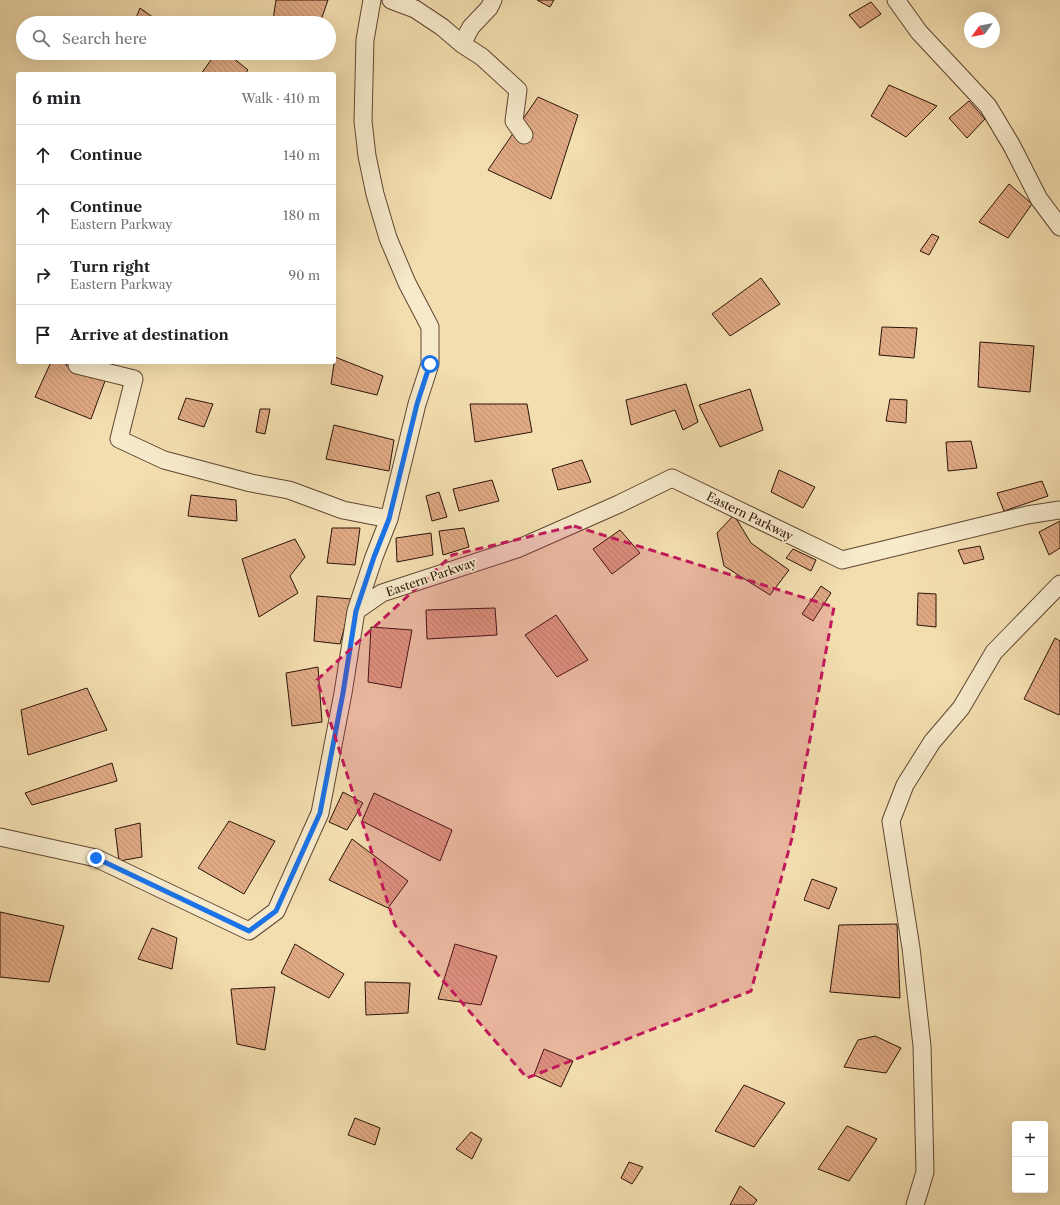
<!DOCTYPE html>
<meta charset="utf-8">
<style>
body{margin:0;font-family:"Libre Caslon Text",serif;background:#f6f6f6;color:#202124}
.controls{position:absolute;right:12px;bottom:12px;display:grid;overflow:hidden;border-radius:4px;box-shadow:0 4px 16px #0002}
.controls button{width:36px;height:36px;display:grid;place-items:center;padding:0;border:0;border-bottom:1px solid #e0e0e0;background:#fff;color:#202124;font:20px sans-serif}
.compass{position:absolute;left:964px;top:12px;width:36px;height:36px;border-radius:50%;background:#fff;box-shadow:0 4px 16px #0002;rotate:237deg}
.stop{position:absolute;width:12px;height:12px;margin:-9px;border:3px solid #1a73e8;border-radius:50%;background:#fff}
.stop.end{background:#1a73e8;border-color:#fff;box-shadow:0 1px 4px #0008}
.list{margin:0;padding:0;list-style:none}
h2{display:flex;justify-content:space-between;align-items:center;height:52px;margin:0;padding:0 16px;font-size:17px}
h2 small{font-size:13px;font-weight:400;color:#757577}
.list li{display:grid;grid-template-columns:26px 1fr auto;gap:12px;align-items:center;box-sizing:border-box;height:60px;padding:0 16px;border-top:1px solid #e0e0e0}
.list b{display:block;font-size:15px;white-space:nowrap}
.list p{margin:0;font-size:13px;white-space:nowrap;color:#757577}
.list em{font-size:13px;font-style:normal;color:#757577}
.icon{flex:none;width:22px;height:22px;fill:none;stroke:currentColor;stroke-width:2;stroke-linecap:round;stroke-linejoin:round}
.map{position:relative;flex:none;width:1060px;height:1205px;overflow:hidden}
.search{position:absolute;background:#fff;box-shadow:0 4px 16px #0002;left:16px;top:16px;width:320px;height:44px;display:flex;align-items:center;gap:10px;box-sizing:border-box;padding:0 14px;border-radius:22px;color:#757577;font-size:15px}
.panel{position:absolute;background:#fff;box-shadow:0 4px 16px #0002;left:16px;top:72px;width:320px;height:292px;border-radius:4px}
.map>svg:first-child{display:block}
.building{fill:url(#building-back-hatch);stroke:#2c1307}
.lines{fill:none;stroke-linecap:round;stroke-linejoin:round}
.minor-casing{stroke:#5e4631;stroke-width:19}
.minor{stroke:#f7eacb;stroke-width:17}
.route{stroke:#1a73e8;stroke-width:5}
.marked{fill:#c2185b;fill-opacity:0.2;stroke:#c2185b;stroke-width:3;stroke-dasharray:8 5;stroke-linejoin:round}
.labels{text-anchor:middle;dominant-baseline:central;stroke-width:3.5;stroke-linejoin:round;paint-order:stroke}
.street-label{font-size:12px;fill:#2c1307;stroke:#f7eacb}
</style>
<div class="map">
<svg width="1060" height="1205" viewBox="0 0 1060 1205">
<defs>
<pattern id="building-back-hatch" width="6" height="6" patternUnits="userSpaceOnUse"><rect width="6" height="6" fill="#e0aa85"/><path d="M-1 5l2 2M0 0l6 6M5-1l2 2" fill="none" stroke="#c09171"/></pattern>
</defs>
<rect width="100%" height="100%" fill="#f3deaf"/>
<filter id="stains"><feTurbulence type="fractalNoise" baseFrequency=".005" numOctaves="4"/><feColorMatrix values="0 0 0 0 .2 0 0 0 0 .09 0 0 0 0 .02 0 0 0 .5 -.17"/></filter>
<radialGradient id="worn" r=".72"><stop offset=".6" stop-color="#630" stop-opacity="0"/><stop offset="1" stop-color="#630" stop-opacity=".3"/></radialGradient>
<!-- building -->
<path class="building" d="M276,0H328L320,23H279L273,20Z
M537,0H554L550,7Z
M871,2L881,14L860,28L849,15Z
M140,8L161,23H144L136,18Z
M216,53H227L248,70L245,74H201Z
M889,85L937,106L906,137L871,116Z
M538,97L578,115L551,199L488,170Z
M969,101L985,119L967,138L949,118Z
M1009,184L1032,204L1008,238L979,222Z
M932,234L939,237L929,255L920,251Z
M761,278L780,304L730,336L712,314Z
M882,327L917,328L914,358L879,355Z
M980,342L1034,346L1030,392L978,387Z
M335,357L383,376L377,395L331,384Z
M51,362H67L66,365L105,381L91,419L35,397Z
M686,384L698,422L683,430L675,410L631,425L626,400Z
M750,389L763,430L720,447L699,405Z
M186,398L213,404L204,427L178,419Z
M890,399L907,400L906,423L886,421Z
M470,404H527L532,432L475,442Z
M260,409H270L265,434L256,432Z
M334,425L394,440L389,471L326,459Z
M971,441L977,468L948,471L946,442Z
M582,460L591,482L558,490L552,469Z
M779,470L815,487L803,508L771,492Z
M492,480L499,501L459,511L453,489Z
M1042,481L1048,496L1004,511L997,493Z
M439,492L447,517L432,521L426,496Z
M191,495L236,500L237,521L188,516Z
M734,515L751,543L789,570L770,595L724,566L717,533Z
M1060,521V548L1049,555L1039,532Z
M332,528H360L355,565L327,563Z
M464,528L469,547L443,555L439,531Z
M620,530L640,553L612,574L593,549Z
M431,533L433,555L397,562L396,538Z
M295,539L305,557L290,576L298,593L259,617L242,559Z
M980,546L984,559L964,564L958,550Z
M793,549L816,560L811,571L786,558Z
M821,586L831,593L813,621L802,614Z
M918,593L936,594V627L917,625Z
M317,596L352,599L340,644L314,641Z
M495,608L497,635L427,639L426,610Z
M556,615L588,660L557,677L525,635Z
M371,627L412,630L401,688L368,682Z
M1055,638L1060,641V713L1059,715L1024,699Z
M318,667L322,722L292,726L286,673Z
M87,688L107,730L28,755L21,710Z
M112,763L117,781L32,805L25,793Z
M343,792L363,803L347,830L329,822Z
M374,793L452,830L440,861L362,821Z
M229,821L275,841L244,894L198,868Z
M140,823L142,857L119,861L115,829Z
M352,839L408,881L388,908L329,880Z
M812,879L837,888L829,909L804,900Z
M0,912L64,926L49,982L0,977Z
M897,924L900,998L830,992L839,925Z
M152,928L177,938L172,969L138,959Z
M295,944L344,974L329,998L281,973Z
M455,944L497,956L481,1005L438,999Z
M365,982L410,983L408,1013L366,1015Z
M275,987L265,1050L237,1044L231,989Z
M875,1036L901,1048L886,1073L844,1067L858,1040Z
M544,1049L573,1061L561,1087L534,1075Z
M744,1085L785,1103L754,1147L715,1131Z
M355,1118L380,1128L375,1145L348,1135Z
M847,1126L877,1139L849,1181L818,1169Z
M471,1132L482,1139L472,1159L456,1149Z
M629,1162L643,1167L632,1184L621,1178Z
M740,1186L757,1200L753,1205H730Z"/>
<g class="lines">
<defs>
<path id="minor" d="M391,0L415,9L442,27L462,44L482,57L518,90L514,121L524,135
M896,0L919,32L988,106L1012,146L1039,199L1060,227
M462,44L471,27L489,8L493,0
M77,365L134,379L119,439L164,460L251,483L289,490L343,510L389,519
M356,611L374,557L389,519L417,404L430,364V327L407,283L388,238L375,194L367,156L363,121L365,40L372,0
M0,837L96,858L249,931L276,911L320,813L343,693L356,611L382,593L517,549L619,504L672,478L842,560L1027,515L1060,510
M915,1205L925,1172L922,1046L911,948L891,821L905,785L932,742L961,708L994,652L1060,584"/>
</defs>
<!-- minor casing -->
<use href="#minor" class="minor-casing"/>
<!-- minor -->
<use href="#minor" class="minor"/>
</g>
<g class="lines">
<!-- route -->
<path class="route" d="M96,858L249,931L276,911L320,813L343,693L356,611L374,557L389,519L417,404L430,364"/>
</g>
<!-- marked area -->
<path class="marked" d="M574,526L834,607L792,838L751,991L527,1078L395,925L317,680L452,555Z"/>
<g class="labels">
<!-- street labels -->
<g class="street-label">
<text transform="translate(750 516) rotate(26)">Eastern Parkway</text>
<text transform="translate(431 577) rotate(-19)">Eastern Parkway</text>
</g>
</g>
<rect width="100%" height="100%" filter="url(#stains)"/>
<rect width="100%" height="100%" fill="url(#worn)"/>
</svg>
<div class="controls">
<button>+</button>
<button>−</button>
</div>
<svg class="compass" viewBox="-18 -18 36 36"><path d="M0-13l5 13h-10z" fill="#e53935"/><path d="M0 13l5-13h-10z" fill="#757577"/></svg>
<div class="stop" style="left:430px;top:364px"></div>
<div class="stop end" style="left:96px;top:858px"></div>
<div class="search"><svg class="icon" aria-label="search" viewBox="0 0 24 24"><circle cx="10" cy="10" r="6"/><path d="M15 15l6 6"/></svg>Search here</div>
<section class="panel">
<h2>6 min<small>Walk · 410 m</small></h2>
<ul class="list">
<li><svg class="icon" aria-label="ahead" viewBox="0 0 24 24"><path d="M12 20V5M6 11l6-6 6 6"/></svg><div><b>Continue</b></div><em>140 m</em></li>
<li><svg class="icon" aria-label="ahead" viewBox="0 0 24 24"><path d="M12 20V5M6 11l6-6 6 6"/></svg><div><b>Continue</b><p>Eastern Parkway</p></div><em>180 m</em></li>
<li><svg class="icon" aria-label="right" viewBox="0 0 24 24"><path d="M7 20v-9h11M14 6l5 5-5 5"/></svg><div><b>Turn right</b><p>Eastern Parkway</p></div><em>90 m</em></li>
<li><svg class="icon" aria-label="arrive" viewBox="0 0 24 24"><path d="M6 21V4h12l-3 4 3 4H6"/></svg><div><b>Arrive at destination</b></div></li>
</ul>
</section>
</div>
